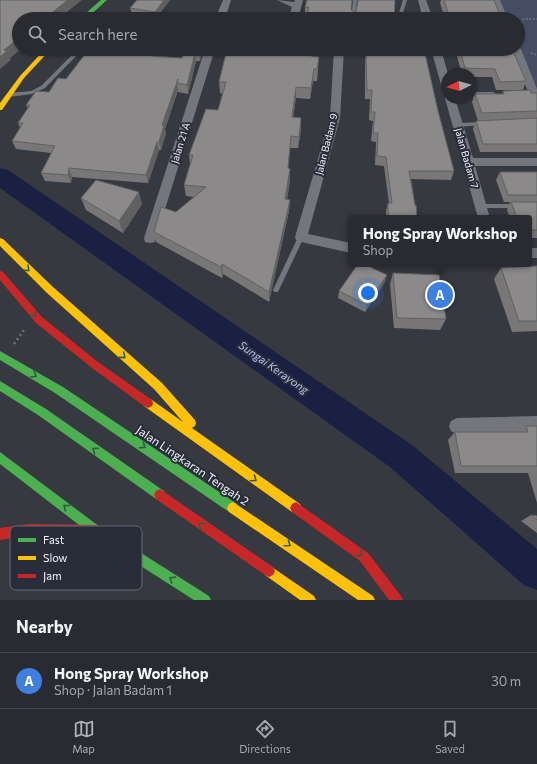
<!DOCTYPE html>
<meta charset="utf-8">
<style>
body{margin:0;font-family:Commissioner,sans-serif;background:#313338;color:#f1f3f6}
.compass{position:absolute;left:441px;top:68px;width:36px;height:36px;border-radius:50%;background:#292b30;box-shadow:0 1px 3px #0004;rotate:264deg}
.you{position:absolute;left:368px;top:293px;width:14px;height:14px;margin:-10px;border:3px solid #fff;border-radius:50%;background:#1a73e8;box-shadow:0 0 0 6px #1a73e833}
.badge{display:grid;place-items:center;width:26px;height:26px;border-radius:50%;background:#b0b2ba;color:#fff;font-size:13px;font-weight:700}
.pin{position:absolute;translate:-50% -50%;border:2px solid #fff;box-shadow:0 1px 4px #0006}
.popup{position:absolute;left:348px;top:215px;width:184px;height:52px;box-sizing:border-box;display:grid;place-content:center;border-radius:4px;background:#292b30;filter:drop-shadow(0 1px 3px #0005);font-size:13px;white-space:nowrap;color:#a5a7ab}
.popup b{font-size:15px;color:#f1f3f6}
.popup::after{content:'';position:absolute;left:50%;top:100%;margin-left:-8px;border:8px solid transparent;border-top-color:#292b30}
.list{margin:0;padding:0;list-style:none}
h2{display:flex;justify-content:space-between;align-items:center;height:52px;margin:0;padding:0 16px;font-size:17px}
h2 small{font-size:13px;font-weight:400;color:#a5a7ab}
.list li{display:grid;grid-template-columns:26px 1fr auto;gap:12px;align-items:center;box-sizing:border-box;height:56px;padding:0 16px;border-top:1px solid #45474c}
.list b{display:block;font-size:15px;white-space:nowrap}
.list p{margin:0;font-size:13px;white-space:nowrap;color:#a5a7ab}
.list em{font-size:13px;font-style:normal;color:#a5a7ab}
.icon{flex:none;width:22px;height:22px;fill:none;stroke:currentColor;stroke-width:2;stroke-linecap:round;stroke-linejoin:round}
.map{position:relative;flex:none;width:537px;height:600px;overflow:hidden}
.search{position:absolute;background:#292b30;box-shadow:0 1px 3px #0004;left:12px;right:12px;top:12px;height:44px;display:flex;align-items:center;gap:10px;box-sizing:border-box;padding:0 14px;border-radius:22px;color:#a5a7ab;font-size:15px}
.sheet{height:108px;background:#292b30}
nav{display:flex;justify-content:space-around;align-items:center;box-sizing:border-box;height:56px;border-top:1px solid #45474c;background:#292b30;font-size:11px;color:#a5a7ab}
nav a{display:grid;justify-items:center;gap:2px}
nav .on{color:#b0b2ba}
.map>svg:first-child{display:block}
.green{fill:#464c64}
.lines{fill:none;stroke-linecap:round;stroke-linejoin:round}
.river{fill:#192041;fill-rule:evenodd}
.path-far1{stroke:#707177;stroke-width:2;stroke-dasharray:1.5 2;stroke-linecap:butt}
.path{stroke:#707177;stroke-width:2.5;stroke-dasharray:2 3;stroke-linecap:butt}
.lane{fill:#74767c;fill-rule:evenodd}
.street{fill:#74767c;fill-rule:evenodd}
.fast{fill:#4caf50;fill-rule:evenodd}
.slow{fill:#ffc107;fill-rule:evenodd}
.jam{fill:#c62828;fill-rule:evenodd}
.wall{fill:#787676}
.shaded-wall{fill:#616060}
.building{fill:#8b8989;stroke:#616060}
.oneway{stroke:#355a42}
.labels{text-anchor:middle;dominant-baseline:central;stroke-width:4;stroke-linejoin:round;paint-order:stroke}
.street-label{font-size:10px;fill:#f1f3fc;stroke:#292d3a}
.water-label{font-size:11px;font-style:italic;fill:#b1c0f7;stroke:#292d3a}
.near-street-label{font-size:12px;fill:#f1f3fc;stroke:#292d3a}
.key{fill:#292d3a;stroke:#656874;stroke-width:1}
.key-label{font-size:11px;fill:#f1f3fc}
</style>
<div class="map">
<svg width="537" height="600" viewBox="0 0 537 600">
<rect width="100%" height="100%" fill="#373940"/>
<!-- green -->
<path class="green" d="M496,0H537V88H535L518,49V19H504Z"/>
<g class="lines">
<!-- river -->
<path class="river" d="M0,168L8,170L412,445L537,549V590L524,585L390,467L0,188Z"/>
<!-- path-far1 -->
<path class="path-far1" d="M518,25L524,19H537
M518,31L521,41
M531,53L537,55"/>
<!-- path -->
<path class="path" d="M14,344L24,330"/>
<!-- lane -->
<path class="lane" d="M353,0H357L355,19H351Z
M403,0H407L401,19H397Z
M78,49H83L45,88L32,94L9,97L6,95L9,93L31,91L41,86Z
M483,122L486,124L485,125L457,127L454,125L457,123Z
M478,204H517L520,206L517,208H480L477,206Z
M299,235H301L304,237L278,292H274L273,290Z"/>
<!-- street -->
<path class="street" d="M223,0H231L225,19H215Z
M277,0L294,2L295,0H303L298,19H288L292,7Z
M418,0H426L433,19H423Z
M492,0H500L508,19H498Z
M518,47L521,49L537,89V96H530L529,94L511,49H518Z
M205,49H215L156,238L155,242L150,243L145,242L144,238Z
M334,49H344L340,118L308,234L351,243V253L301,242L296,240L295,237L330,118Z
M431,49H441L448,74L447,91L442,88Z
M471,92H493L498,95L493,98H471Z
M447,95V98H455L473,158H537V166H475L490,218H478L445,98Z
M529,248H537V258H529Z
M537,416V432L457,434L451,431L449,426L451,421L457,418Z"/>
<!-- fast -->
<path class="fast" d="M101,0H107L86,19H79Z
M0,351L63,387L237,504L239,508L237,512L233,514L229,512L55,393L0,360Z
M0,381L46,409L164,491L166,495L164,499L160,501L156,499L38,415L0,391Z
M0,452L100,527L209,596L211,600H194L92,535L0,464Z"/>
<!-- slow -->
<path class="slow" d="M45,49H51L24,78L2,110H0V103L20,76Z
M0,238L3,239L53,287L162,383L195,420L196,423L195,426L192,428L300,504L302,508L300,512L296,514L292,512L144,406L143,403L144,400L148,398L152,400L183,422L154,389L47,293L0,246Z
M233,502L373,596L375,600H358L229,512L227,508L229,504Z
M269,565L314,596L316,600H300L265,575L263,571L265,567Z"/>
<!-- jam -->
<path class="jam" d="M0,271L3,272L42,317L98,362L152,400L153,403L152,406L148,408L144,406L92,368L36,323L0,280Z
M160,489L273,567L275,571L273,575L269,577L265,575L156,499L154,495L156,491Z
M296,502L368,553L401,596L403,600H389L360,561L292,512L290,508L292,504Z
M30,524L96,525L100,527L102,531L100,535L96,537L30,536L0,540V528Z"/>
</g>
<!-- wall -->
<path class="wall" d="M170,0L156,18L132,14L130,8Z
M358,0H395L394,19L305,16V7L351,10L356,12Z
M441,0H494L499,13L498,15L499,19H445L440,3Z
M157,49L156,56L182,58L203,49L200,61H196L188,94L178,92V90L165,129L166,133L161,150H159L148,183L72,177L71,183L45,181L41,173L51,153L16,149L12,141L20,128L18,123L28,108L26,105L49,92L66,79Z
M366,49H424L438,111L454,171L451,180L411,179L417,218H386V211L388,203H389L384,166L375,165L376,142L371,141L373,121L369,120L370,99H365V67Z
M455,49H512L526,81L523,90H496L492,77H471V74H462Z
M311,56L319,57L317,81H313L310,99L296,98L293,118H301V130L298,148H290L288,168L290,180L287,200H290L289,211L269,302L223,274L222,278L156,242L154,232L176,212L194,197L186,196L184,185L190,164L189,155L218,110L223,94L220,93L219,82Z
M503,91L537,93V152H480L473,129L476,121H478L472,102L475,94H502Z
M500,172H537V238H529V218H510L507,210L510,202H504L496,180Z
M81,198L142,204L123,233L86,210Z
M537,266V331L512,332L494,279L501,268Z
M393,273L446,319L440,330L394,328L390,284Z
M385,282L365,312L338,298L339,291Z
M526,426H537V503L528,473H455L448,440L455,432H520Z
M531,515L537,516V533L521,521Z"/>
<!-- shaded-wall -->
<path class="shaded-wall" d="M68,0H82L58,19H44Z
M164,0H170L156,18L155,12Z
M19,38V49H21L10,58L11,60L0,69V57L4,50Z
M154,49H157L154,64L152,56Z
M200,49H203L200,61L199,53Z
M195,53L196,61L188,94L187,85Z
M314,69L313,81L310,99L311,88Z
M178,79L177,83L178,90L165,129L166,133L161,150L159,142L162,125Z
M296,87V98L291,129L292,117Z
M301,118V130L298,148L299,137Z
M157,142L159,150L148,183L146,175Z
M69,168L72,177L71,183L68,175Z
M290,169V180L285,210V199Z
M139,192L142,204L123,233L119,221Z
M290,200L289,211L269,302V292Z
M222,264L223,274L222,278L221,267Z
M387,275L385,282L365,312L367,305Z"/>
<!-- building -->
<path class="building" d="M0,0H68L44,19H19V38L4,50L7,51L0,57Z
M137,0H164L155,12L130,8Z
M307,0H352L351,10L356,12L358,0H395L394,19H306L309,7H305Z
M444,0H494L499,13H497L499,19H450Z
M89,49H154L152,56L182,58L184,49H200L199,53H195L187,85L177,83L178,79L162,125H164L159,142H157L146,175L69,168L68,175L41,173L55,146L12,141L23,123H18L30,105H26L36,91L49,92L58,78L66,79Z
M227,49H312L311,56L319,57L317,69H314L311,88L296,87L292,117L301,118L299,137L291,136L288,168L290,169L285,199L290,200L269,292L222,264L221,267L154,232L161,207L176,212L206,187L184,185L193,155H189L206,109L218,110L226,82H219Z
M367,49H424L438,111L454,171H409L415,205H416L417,218H388V203H392L386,157L377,156L378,133H373L375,112H371L372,90H367L366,58Z
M460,49H512L526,81L500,82L495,69L465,68Z
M530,90L531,93H537V111L482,113L475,94H504L503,91Z
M537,118V144H483L476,121Z
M500,172H537V195H508Z
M96,180L139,192L119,221L81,198Z
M511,202H537V230H529V218H517Z
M358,264H364L387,275L367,305L339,291Z
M537,266V321H519L501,268Z
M393,273L439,275L446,319L397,318Z
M526,426H537V466H461L455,432H528Z
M531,515L537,516V520Z"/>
<!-- one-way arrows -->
<defs><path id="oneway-chevron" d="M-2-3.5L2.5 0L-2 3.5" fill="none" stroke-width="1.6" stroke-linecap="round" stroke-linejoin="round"/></defs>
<g class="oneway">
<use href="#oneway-chevron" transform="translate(27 269) rotate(44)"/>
<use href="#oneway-chevron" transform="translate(34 314) rotate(50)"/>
<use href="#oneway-chevron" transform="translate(123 356) rotate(41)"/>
<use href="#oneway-chevron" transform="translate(34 375) rotate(31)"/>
<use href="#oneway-chevron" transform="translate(143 446) rotate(34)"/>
<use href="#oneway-chevron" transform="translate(95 450) rotate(-145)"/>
<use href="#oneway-chevron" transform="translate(254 479) rotate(35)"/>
<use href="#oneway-chevron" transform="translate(66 507) rotate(-142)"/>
<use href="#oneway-chevron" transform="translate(201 525) rotate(-145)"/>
<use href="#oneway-chevron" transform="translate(288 544) rotate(35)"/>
<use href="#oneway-chevron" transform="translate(360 554) rotate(37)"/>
<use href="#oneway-chevron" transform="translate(172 579) rotate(-148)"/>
</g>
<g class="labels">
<!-- street labels -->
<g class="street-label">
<text transform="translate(180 143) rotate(-73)">Jalan 21 A</text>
<text transform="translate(326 144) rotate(-76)">Jalan Badam 9</text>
<text transform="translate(467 158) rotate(74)">Jalan Badam 7</text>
</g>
<!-- water labels -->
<g class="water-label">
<text transform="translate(274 367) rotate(35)">Sungai Kerayong</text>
</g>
<!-- near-street labels -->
<g class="near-street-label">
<text transform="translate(193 465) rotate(34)">Jalan Lingkaran Tengah 2</text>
</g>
</g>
<!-- legend -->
<rect x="10" y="526" width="132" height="64" rx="6" class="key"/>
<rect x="18" y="538" width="18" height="4" fill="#4caf50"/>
<rect x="18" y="556" width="18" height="4" fill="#ffc107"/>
<rect x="18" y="574" width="18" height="4" fill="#c62828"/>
<g class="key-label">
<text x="43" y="544">Fast</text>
<text x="43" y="562">Slow</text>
<text x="43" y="580">Jam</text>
</g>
</svg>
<svg class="compass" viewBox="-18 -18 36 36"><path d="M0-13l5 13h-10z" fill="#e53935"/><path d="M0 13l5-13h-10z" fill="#a5a7ab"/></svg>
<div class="you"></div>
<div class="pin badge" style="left:440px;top:295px;background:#3f7fe0">A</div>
<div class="popup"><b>Hong Spray Workshop</b>Shop</div>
<div class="search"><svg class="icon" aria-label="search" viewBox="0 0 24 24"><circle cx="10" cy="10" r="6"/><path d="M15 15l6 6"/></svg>Search here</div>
</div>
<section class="sheet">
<h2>Nearby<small></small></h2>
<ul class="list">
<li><span class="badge" style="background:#3f7fe0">A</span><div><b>Hong Spray Workshop</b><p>Shop · Jalan Badam 1</p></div><em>30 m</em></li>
</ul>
</section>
<nav>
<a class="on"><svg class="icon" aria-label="map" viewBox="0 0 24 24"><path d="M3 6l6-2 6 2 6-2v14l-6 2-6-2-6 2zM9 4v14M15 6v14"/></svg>Map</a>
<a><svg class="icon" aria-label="directions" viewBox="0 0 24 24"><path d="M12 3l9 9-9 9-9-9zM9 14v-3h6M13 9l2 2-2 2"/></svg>Directions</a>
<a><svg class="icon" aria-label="saved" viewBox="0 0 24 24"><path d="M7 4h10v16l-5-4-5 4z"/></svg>Saved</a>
</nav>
